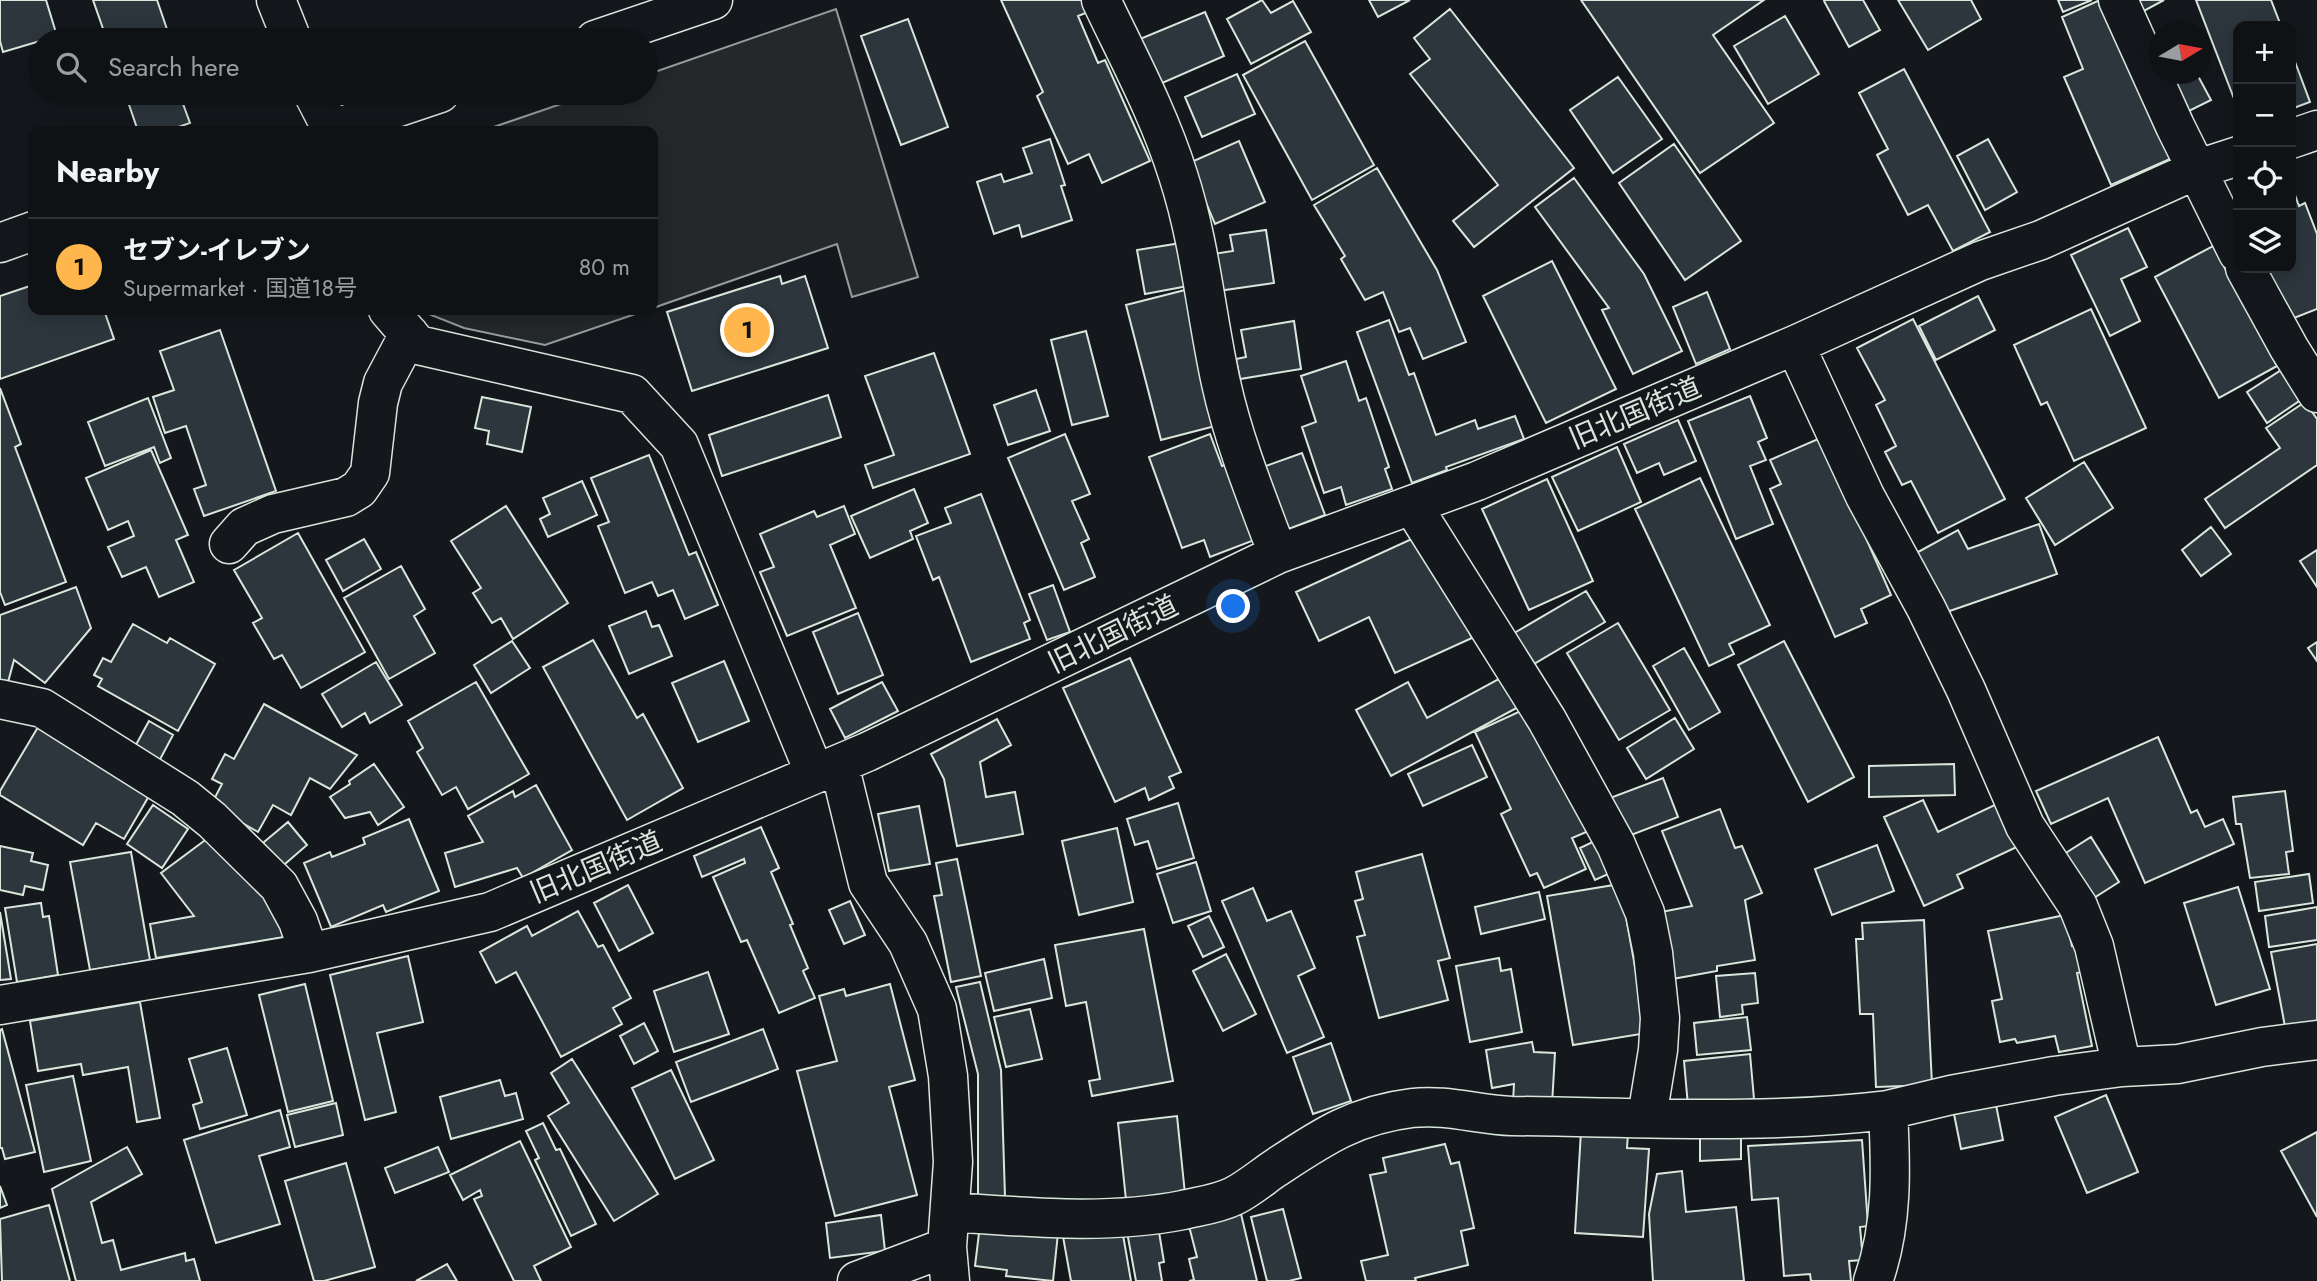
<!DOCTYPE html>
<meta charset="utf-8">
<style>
body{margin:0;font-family:Jost,"Noto Sans JP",sans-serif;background:#181b1e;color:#f1f3f6}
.controls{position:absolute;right:21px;top:21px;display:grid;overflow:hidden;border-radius:14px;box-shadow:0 4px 18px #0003}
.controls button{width:63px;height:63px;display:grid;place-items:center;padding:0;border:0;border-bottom:2px solid #2f3234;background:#0f1215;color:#f1f3f6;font:35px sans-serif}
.compass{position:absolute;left:2149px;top:21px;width:63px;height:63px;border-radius:50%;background:#0f1215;box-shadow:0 4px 18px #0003;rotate:80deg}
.you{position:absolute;left:1234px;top:607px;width:24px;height:24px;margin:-18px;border:5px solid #fff;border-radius:50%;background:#1a73e8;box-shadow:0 0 0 10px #1a73e833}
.badge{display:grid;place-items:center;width:46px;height:46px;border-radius:50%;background:#ffb74d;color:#111;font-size:23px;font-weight:700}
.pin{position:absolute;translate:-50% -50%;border:4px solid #fff;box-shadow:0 2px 7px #0006}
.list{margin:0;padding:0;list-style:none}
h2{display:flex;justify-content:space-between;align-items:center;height:91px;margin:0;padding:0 28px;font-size:30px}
h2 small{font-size:23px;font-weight:400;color:#9b9ea0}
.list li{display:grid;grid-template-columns:46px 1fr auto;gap:21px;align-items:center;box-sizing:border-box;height:98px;padding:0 28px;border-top:2px solid #2f3234}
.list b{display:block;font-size:26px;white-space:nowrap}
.list p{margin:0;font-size:23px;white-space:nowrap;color:#9b9ea0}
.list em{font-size:23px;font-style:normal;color:#9b9ea0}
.icon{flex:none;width:38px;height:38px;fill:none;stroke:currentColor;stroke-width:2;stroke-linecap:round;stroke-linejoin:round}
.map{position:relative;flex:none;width:2317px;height:1281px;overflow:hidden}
.search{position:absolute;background:#0f1215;box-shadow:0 4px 18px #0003;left:28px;top:28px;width:630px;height:77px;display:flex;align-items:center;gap:18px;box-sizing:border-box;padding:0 24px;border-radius:38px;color:#9b9ea0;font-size:26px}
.panel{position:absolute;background:#0f1215;box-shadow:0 4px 18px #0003;left:28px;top:126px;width:630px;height:189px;border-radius:14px}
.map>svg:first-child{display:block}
.parking{fill:#24282b;stroke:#939e99;stroke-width:2}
.building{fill:#2c363c;stroke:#d8e6dc;stroke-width:2}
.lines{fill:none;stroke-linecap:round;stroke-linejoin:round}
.minor-casing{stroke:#d8e6dc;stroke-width:41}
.highway-casing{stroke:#d8e6dc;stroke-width:41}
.minor{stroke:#14181c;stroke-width:38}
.highway{stroke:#14181c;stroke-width:38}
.labels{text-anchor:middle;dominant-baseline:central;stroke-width:5;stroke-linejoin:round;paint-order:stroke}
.street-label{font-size:28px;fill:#d8e6dc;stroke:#14181c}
</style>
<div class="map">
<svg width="2317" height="1281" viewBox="0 0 2317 1281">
<rect width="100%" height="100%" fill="#14181c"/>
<!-- parking -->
<path class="parking" d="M836,9L918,277L852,297L837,244L653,308V131H482L593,93H646V75Z
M423,310H647L545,345L464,328L426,313Z"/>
<!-- building -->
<path class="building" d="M0,0H46L57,36L3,52L0,41Z
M93,0H157L169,35L160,38L161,40H107Z
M1001,0H1089L1093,10L1078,16L1098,63L1105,60L1150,161L1102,183L1089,154L1068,164L1037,96L1043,92Z
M1262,0L1271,13L1293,1L1311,32L1251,64L1227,19Z
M1369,0H1410L1378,17Z
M1581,0H1764L1713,35L1774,123L1700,173Z
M1825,0H1863L1880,30L1849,47L1824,1Z
M1898,0H1971L1981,19L1928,50Z
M2058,0H2092L2063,12Z
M2100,0L2170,159L2111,185L2064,77L2083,69L2062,17Z
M2135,0H2164L2142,12Z
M2196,0H2271L2281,26H2238V109Z
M1450,9L1574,168L1474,247L1453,221L1498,185L1410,74L1430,59L1414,38Z
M1205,12L1224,56L1160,84L1140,39Z
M1785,16L1819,74L1768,104L1734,46Z
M908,19L948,127L901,145L861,36Z
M1305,41L1374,165L1312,200L1243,75Z
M2291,51L2310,102L2291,109Z
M1904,69L1990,232L1953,251L1928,205L1908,215L1877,155L1888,149L1859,93Z
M1237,74L1255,114L1202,137L1185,97Z
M2164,74H2197L2211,100L2185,113Z
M1618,77L1662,139L1613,173L1570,110Z
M125,93H179L190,123L167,131H138Z
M1050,139L1065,185L1061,186L1072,220L1022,237L1019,225L994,234L977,182L1001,174L1004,182L1032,173L1023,148Z
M1988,139L2017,192L1985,210L1957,156Z
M1239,141L1265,202L1215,224L1189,163Z
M1674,144L1741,241L1685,280L1619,183Z
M1377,168L1437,270L1466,342L1423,359L1410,328L1399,332L1383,292L1365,300L1341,259L1345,256L1314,205Z
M1574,178L1644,274L1682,351L1633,374L1602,310L1609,308L1535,207Z
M2291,184L2299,206L2305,203L2317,234V309L2289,320L2268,268H2291Z
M2128,228L2147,267L2121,279L2140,321L2110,336L2071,255Z
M1266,230L1274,283L1218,291L1213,254L1233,251L1230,235Z
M1181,243L1188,286L1145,294L1137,250Z
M2213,246L2277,366L2219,398L2155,277Z
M1552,261L1616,389L1546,423L1483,296Z
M780,276L782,284L805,276L828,348L692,391L667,312Z
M33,285V310H104L114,339L0,379V296Z
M1185,290L1219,425L1161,440L1126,305Z
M1707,292L1730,349L1696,364L1673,307Z
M1978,296L1995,330L1936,360L1919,326Z
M2091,309L2146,428L2074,461L2047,402L2041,405L2014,345Z
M1913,319L2005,499L1938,533L1911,481L1902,485L1885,452L1896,446L1876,405L1885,400L1857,348Z
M1389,320L1409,375L1414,373L1436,435L1475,420L1478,429L1515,416L1524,439L1446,467L1447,470L1412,483L1357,332Z
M1294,321L1301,369L1240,379L1236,359L1246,357L1241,330Z
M220,330L276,491L204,516L194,489L206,485L186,426L165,433L153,397L174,390L160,351Z
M1086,331L1108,416L1072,425L1051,340Z
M934,353L970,454L873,488L865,465L894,455L865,376Z
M1346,361L1359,401L1366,398L1389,467L1385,469L1392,489L1346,505L1341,487L1324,493L1302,427L1316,422L1301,376Z
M2286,367L2305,397L2267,423L2247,392Z
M0,388L21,444L15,447L66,582L5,605L0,592Z
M1036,390L1050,431L1008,445L994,405Z
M828,395L841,437L722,476L709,435Z
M1750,396L1767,438L1758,442L1766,460L1750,466L1773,524L1736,539L1688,421Z
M482,397L531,407L522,452L487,444L489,431L475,428Z
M148,398L171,458L160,463L154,447L105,466L88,422Z
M2305,402L2317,419V465L2225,528L2205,499L2280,448L2266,428Z
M1678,420L1696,461L1664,475L1659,463L1637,473L1624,444Z
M1065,434L1090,494L1072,501L1089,539L1081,543L1095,577L1064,590L1008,458Z
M1210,434L1222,466L1229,464L1257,539L1210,557L1204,540L1182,548L1149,457Z
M1818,439L1855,513L1891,595L1861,609L1867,623L1835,637L1770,489L1781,484L1770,460Z
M1617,447L1641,502L1578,531L1552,477Z
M151,450L188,535L176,540L194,582L159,597L146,567L122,577L108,547L134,536L128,521L108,530L86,478Z
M1302,453L1325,515L1286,530L1263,467Z
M649,455L689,555L696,552L718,605L685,619L673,590L658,596L652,582L625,593L598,526L609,522L591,478Z
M2084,462L2113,508L2055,545L2026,498Z
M1700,478L1770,625L1729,644L1734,654L1709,666L1635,509Z
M1547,479L1593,581L1529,610L1482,509Z
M582,481L597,515L548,537L540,519L550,514L543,498Z
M914,489L928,523L910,531L913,539L870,558L851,516Z
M981,494L1030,620L1024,623L1030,639L971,662L939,577L933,580L916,536L951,523L945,508Z
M506,506L568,603L513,639L501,618L492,623L473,593L481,588L451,541Z
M844,506L855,534L830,545L856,608L787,636L760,572L774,567L760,534L814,511L817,517Z
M2039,524L2057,574L1941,614L1909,557L1958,530L1968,549Z
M2211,527L2231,554L2201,576L2182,550Z
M298,533L365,652L301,688L282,655L274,659L253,623L262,618L234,570Z
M1416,537L1440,569L1472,638L1395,673L1369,617L1319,641L1296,592Z
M364,539L381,569L343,591L326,560Z
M2317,550V587L2300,561Z
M401,566L425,609L414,616L435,653L389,679L344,598Z
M1053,585L1070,632L1047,640L1029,594Z
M76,587L91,628L45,683L14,660L7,686L0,684V615Z
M1586,591L1605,622L1527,668L1509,636Z
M646,611L652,627L659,625L672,656L629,674L609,626Z
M858,613L883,675L838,694L813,632Z
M1618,623L1670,710L1619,740L1567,653Z
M133,624L167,643L170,638L215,664L178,731L98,686L102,679L94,675L103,658L111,662Z
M593,640L637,718L643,714L683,788L627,820L543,667Z
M512,641L530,668L491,693L474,665Z
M1784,641L1854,777L1808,802L1738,665Z
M2317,642V661L2308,648Z
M1684,648L1720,712L1689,730L1653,666Z
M1130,658L1181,772L1169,777L1174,788L1149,800L1145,788L1115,802L1063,688Z
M724,661L749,721L698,742L672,683Z
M376,662L402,705L370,723L365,713L342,727L322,694Z
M1506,675L1522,705L1391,776L1356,710L1408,682L1427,718Z
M476,682L529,774L468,809L456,787L442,795L417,752L423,748L408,721Z
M882,682L898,711L845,738L830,709Z
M264,704L357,755L330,789L310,778L291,815L273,805L258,832L211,805L222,784L212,779L225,754L234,759Z
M1525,709L1591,830L1572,838L1586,869L1544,888L1537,873L1530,876L1501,814L1511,809L1475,732Z
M1675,718L1694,749L1646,779L1627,748Z
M997,719L1011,745L980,762L986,797L1015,792L1023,834L957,846L944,779L931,754Z
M149,721L173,735L157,765L132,752Z
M41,722L153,789L124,839L96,823L83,845L0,795V791Z
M2158,737L2191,813L2197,810L2205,827L2223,819L2234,844L2145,883L2108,798L2051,824L2036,791Z
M1472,745L1487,777L1423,806L1408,774Z
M374,764L404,807L378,825L370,812L345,818L330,797L350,784L349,781Z
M1954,764L1955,795L1869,797V766Z
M1663,778L1678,817L1626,837L1610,798Z
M536,785L572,850L523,878L517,868L455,887L445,853L483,842L468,816L513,791L515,797Z
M2285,791L2293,851L2286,852L2289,874L2250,878L2241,824H2236L2233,797Z
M1923,800L1938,832L2001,802L2021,845L1957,875L1963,888L1924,906L1884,817Z
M1178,803L1194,858L1157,869L1148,841L1135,845L1127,819Z
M153,805L188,829L162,868L127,844Z
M919,806L930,864L889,871L878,814Z
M1720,809L1735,848L1742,846L1762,893L1745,900L1755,960L1717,966V971L1667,980L1656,913L1692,906L1662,831Z
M409,819L439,891L386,912L383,905L331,927L304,863L330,852L332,857L365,844L363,838Z
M288,822L307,845L278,870L258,847Z
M761,827L779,868L771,872L793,924L790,925L808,968L803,971L815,998L779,1013L747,940L741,942L713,877L745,863L744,859L702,877L694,856Z
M1117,828L1133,902L1079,915L1062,841Z
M212,835L280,913L284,937L156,958L150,924L194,916L161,873Z
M2091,837L2119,882L2089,901L2061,856Z
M1601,838L1615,871L1595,880L1580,848Z
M1877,845L1894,891L1832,915L1815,869Z
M0,846L33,853L31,861L48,865L43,890L25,886L23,895L0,890Z
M131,852L150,960L90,970L70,862Z
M1422,854L1450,958L1438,961L1448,1000L1379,1018L1357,937L1365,935L1355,901L1363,899L1356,872Z
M957,859L981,976L951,982L934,896L942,895L936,863Z
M1196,862L1211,911L1173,923L1157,874Z
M2309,874L2313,903L2259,911L2255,882Z
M1620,884L1647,1033L1573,1045L1547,896Z
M628,885L653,933L619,951L594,903Z
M2238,887L2270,989L2216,1005L2184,903Z
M1253,888L1267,921L1291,911L1315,968L1298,976L1324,1037L1287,1053L1222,901Z
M1539,892L1545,919L1481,934L1475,907Z
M850,901L865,935L844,944L829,910Z
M41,903L43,917L49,916L58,975L17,982L5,908Z
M2317,907V940L2269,947L2265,916Z
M578,911L598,947L603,945L631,998L613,1008L622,1024L561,1057L516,972L496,983L480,952L527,926L532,936Z
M0,912L11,979L0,980Z
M2065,915L2072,946L2077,945L2082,972L2077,973L2092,1046L2059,1052L2055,1036L2017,1043L2015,1039L2000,1042L1992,1001L2002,999L1988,931Z
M1209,916L1224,947L1203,957L1188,926Z
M1924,920L1932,1085L1876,1087L1873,1014H1860L1856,939H1863L1862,923Z
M1144,929L1173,1081L1092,1096L1089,1081L1100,1079L1086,1002L1066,1006L1055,945Z
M2317,944V1027L2286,1032L2271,952Z
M1226,954L1256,1014L1223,1031L1193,971Z
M408,956L423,1022L377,1033L396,1112L365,1120L330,975Z
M1499,958L1501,971L1511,969L1522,1032L1470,1042L1456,966Z
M1044,959L1052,998L994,1011L985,973Z
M708,972L729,1034L674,1052L654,991Z
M1755,973L1758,1003L1742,1005L1743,1014L1720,1017L1716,976Z
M980,982L1001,1070L1005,1197H978V1074L956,987Z
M305,984L333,1101L288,1112L259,995Z
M890,984L915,1080L889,1087L917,1195L835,1216L797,1071L837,1061L819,996L844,989L846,996Z
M140,1002L160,1118L137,1122L128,1067L83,1075L81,1064L38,1071L30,1021Z
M1030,1009L1042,1059L1006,1067L994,1017Z
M1747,1017L1751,1050L1697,1055L1694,1023Z
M644,1023L658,1051L634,1064L620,1036Z
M2,1029L35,1152L5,1159L2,1148H0V1030Z
M763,1029L778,1069L691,1102L676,1062Z
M1532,1042L1534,1052L1555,1053L1552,1105L1513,1102L1514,1084L1492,1088L1486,1050Z
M1331,1043L1351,1101L1313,1114L1293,1057Z
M227,1048L247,1115L200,1129L193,1105L202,1102L189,1059Z
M1750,1054L1754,1099L1688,1106L1684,1061Z
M572,1059L658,1194L614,1221L548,1116L569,1103L551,1073Z
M671,1070L714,1160L675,1179L632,1088Z
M73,1076L91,1161L44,1172L26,1085Z
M500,1080L505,1096L516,1093L523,1119L451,1139L440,1097Z
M2106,1095L2138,1172L2087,1193L2055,1117Z
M336,1103L343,1135L295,1147L287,1115Z
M1996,1105L2003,1140L1961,1149L1954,1114Z
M280,1110L290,1147L259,1156L280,1224L216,1243L184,1140Z
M1177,1116L1185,1194L1126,1200L1118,1123Z
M543,1123L556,1150L560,1149L596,1224L571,1236L535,1160L539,1158L526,1131Z
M1581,1131L1628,1133L1627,1148L1649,1149L1643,1237L1575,1233Z
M1741,1131V1159L1700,1161V1133Z
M2317,1132V1217L2281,1151Z
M1862,1140L1868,1226L1860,1227L1863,1260L1849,1261L1851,1281H1811L1810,1274L1784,1276L1778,1198L1752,1200L1748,1146Z
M520,1141L571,1247L534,1266L541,1281H514L474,1199L482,1196L480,1190L463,1200L450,1175Z
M1445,1144L1451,1164L1459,1162L1474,1228L1461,1231L1468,1265L1415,1278L1416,1281H1366L1361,1261L1388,1255L1370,1175L1386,1172L1383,1158Z
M127,1147L142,1174L91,1202L102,1243L113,1240L121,1270L185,1253L186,1261L194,1259L200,1281H76L52,1189Z
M438,1147L449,1172L395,1193L385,1168Z
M346,1163L375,1267L324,1281H314L285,1181Z
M1682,1171L1686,1212L1736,1207L1744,1281H1653L1649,1214L1657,1174Z
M0,1186L7,1205L0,1208Z
M49,1205L70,1281H2L0,1219Z
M1283,1209L1301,1278L1289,1281H1267L1251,1217Z
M1241,1214L1257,1281H1189L1194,1280L1189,1259L1197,1257L1189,1226Z
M881,1215L885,1251L830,1258L826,1223Z
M980,1225L1058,1233L1053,1281L1006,1276L1007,1270L975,1266Z
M1158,1226L1164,1262L1159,1263L1162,1281H1136L1127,1232Z
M1122,1229L1131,1281H1071L1062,1231Z
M447,1264L457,1281H416Z"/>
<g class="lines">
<defs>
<path id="minor" d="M276,0L292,40
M1101,0C1128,57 1159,114 1178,175C1200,242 1206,314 1221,383C1234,442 1257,498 1278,554
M2118,0L2175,126L2238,253
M313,93L332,130
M2291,139L2317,130
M2245,268L2289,348L2317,393
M388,310L418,345L632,394L679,445L815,774
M1795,345L1865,496L1926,608L1966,690L2025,826L2078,906L2094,946L2122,1067
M1412,505L1547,720L1616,845L1645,913L1653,953L1660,1018L1658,1050L1647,1117
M229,544L244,527L273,514L346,497L359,489L370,473L378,403L383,383L409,334
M0,699L42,708L185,798L212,820L279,886L298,921L309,953
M839,764L868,883L908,943L937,1009L948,1076L953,1162L947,1247L950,1281
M0,1005L309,953L490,912L867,752L1278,554L1477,481L1795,345L1980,261L2041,240L2198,169L2238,156
M951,1212C1027,1217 1107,1225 1183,1210C1200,1206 1218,1204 1234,1196C1248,1189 1261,1178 1274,1169C1321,1138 1354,1115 1412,1108C1446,1104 1479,1115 1512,1116C1637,1117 1764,1125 1888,1110
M857,1281L947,1247
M1873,1281C1893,1226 1891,1168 1888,1110L1951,1095L2054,1076L2122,1067L2178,1064L2262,1047L2317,1040"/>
<path id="highway" d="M595,40L713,0
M327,131L440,93
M0,243L33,231"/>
</defs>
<!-- minor casing -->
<use href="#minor" class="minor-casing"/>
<!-- highway casing -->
<use href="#highway" class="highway-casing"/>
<!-- minor -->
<use href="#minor" class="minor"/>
<!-- highway -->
<use href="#highway" class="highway"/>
</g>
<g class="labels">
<!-- street labels -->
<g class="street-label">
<text transform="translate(1635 413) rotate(-23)">旧北国街道</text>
<text transform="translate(1113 634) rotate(-26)">旧北国街道</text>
<text transform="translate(596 867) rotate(-23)">旧北国街道</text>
</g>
</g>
</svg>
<div class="controls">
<button>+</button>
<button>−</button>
<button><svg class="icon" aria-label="locate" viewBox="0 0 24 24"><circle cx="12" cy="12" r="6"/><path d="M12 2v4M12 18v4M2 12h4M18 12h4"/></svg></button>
<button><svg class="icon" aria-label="layers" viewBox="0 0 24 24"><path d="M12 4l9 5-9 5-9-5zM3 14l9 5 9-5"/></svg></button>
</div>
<svg class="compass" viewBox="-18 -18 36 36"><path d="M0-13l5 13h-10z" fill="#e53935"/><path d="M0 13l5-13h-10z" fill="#9b9ea0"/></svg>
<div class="you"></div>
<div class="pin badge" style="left:747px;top:330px">1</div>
<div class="search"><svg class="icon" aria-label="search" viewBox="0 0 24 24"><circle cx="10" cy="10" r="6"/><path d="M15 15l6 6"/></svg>Search here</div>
<section class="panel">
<h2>Nearby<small></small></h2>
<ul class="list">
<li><span class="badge">1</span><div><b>セブン-イレブン</b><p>Supermarket · 国道18号</p></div><em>80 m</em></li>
</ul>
</section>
</div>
